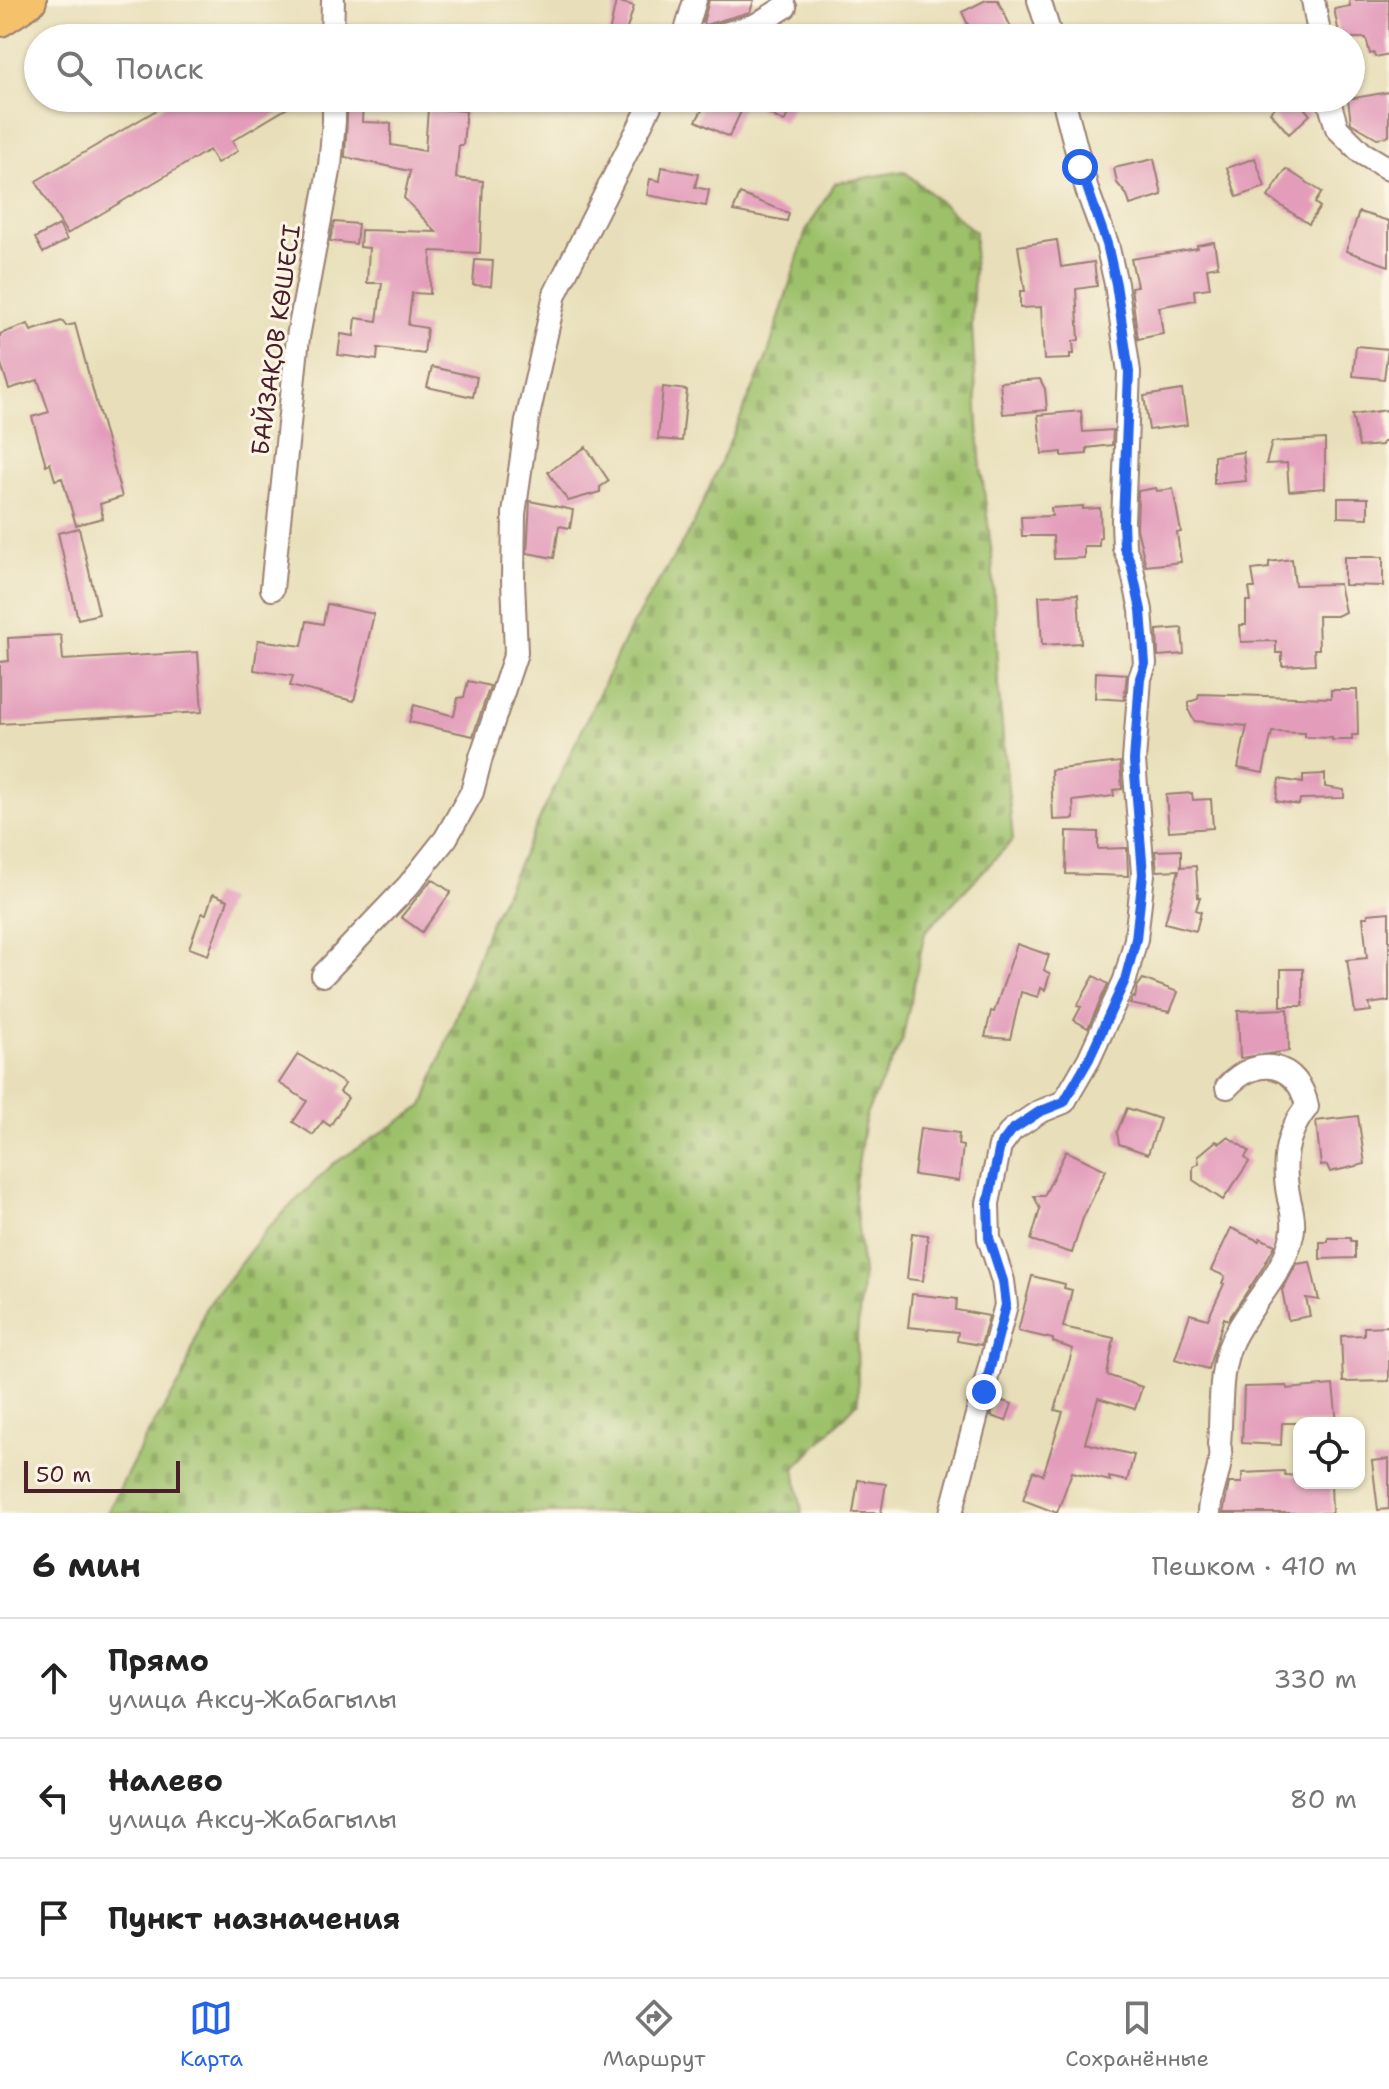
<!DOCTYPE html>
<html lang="ru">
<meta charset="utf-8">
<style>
body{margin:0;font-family:"Shantell Sans",sans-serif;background:#f6f6f6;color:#222}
.controls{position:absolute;right:24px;bottom:24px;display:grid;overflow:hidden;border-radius:16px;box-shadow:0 2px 6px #0004}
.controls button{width:72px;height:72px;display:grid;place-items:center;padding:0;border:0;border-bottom:2px solid #e0e0e0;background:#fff;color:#222;font:40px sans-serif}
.scale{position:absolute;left:24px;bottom:20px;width:156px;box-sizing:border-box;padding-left:8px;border:4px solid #4a1f2b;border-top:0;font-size:22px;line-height:28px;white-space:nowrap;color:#4a1f2b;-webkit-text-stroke:6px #fcf5e5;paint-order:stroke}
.stop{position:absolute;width:24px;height:24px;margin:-18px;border:6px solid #2563eb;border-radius:50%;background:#fff}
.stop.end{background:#2563eb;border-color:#fff;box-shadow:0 2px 8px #0008}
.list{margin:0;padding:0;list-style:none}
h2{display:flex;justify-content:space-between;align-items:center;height:104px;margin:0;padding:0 32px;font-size:34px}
h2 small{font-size:26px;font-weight:400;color:#767676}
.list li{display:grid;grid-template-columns:52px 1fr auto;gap:24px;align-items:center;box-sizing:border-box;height:120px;padding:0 32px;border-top:2px solid #e0e0e0}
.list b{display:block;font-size:30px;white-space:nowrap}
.list p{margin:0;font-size:26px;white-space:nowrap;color:#767676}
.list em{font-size:26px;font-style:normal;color:#767676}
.icon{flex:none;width:44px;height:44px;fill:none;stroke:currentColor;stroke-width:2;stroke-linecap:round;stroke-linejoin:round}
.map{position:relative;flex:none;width:1389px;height:1513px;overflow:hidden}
.search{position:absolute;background:#fff;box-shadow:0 2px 6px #0004;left:24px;right:24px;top:24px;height:88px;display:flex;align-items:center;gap:20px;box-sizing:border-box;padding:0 28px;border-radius:44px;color:#767676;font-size:30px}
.sheet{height:464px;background:#fff}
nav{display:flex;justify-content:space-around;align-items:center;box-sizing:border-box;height:112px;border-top:2px solid #e0e0e0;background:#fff;font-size:22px;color:#767676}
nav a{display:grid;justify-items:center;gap:4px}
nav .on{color:#2563eb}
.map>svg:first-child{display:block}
.cemetery{fill:url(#cemetery-stones);stroke:#74704a;stroke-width:2}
.building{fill:#e39dbb}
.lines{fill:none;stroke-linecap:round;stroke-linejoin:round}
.minor-casing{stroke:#997f72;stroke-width:26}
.primary-casing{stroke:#997f72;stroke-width:38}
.minor{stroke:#fff;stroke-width:22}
.primary{stroke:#f5c16b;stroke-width:34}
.route{stroke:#2563eb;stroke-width:10}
.labels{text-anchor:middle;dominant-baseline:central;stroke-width:6;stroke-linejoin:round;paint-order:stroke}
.street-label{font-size:24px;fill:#4a1f2b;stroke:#fcf5e5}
</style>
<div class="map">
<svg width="1389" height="1513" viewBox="0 0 1389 1513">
<defs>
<pattern id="cemetery-stones" width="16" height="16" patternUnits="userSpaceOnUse" patternTransform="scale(2)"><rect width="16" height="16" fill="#9dc16a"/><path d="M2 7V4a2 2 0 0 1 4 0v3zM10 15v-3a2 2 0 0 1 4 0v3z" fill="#89a55c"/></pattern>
</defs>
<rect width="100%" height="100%" fill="#fcf5e5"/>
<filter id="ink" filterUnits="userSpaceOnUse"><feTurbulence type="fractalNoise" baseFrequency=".0125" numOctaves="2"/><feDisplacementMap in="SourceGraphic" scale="16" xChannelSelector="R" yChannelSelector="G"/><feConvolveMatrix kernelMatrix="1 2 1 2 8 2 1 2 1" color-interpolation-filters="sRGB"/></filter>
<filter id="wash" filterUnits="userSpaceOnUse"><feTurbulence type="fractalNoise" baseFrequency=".006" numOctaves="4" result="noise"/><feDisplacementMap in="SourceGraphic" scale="32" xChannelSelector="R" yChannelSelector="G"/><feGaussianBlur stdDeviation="1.8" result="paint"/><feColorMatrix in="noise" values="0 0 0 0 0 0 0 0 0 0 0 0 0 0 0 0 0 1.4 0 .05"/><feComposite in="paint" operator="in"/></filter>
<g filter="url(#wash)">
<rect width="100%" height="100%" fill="#e8dfba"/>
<!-- cemetery -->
<path class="cemetery" d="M904,171L975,232L972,326L980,458L992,556L998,685L1013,840L925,932L902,1041L866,1114L854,1190L863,1274L857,1336L858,1402L795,1468L802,1513H107L147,1435L183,1378L205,1309L268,1228L333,1164L423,1106L489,926L629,630L692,527L767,357L806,231L835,183Z"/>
<g id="blocks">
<!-- building -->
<path class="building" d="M709,0H754L750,12L705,25L703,23Z
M986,0H998L1016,38H974L962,12Z
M1349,0H1389V54L1375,57L1374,53L1370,54L1366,38H1340L1334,9L1350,6Z
M616,1L634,6L624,38H608Z
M1389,92V136L1377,138L1351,123L1348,99Z
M177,98H304L232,141L238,151L217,163L209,150L67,234L36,181Z
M348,98L363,99L362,122L391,123V145L425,151L428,108L466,111L463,145H459L456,178L483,181L480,253L431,251L430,294L412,293L408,325L427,328L424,354L378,348L377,360L338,355L341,334L354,336L356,318L377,321L382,283H367L369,248L360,247L361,230L436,232L404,198L410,171L345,157Z
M675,98H797L784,122L746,101L729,137L696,121L702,110Z
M1285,98H1296L1310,115L1289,134L1270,112Z
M1255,158L1265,187L1237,197L1227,168Z
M1154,159L1162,195L1130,205L1127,195L1117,183L1114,168Z
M662,167L698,174L695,187L709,190L706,206L647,195L650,179L660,181Z
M1286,169L1322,192L1315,203L1320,207L1309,224L1268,197Z
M740,194L789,213L787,221L733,211Z
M1359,212L1389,221V266L1346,251Z
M334,222L358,224L356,244L330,241Z
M59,225L67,240L43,253L35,238Z
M1057,240L1061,267L1094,262L1097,286L1076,289L1079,340L1073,341L1074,354H1070V359L1044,360L1041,307L1020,308V291H1025L1018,246Z
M1214,242L1218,266L1207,268L1210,288L1194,290L1195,300L1159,307L1163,334L1138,339L1131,287L1137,286L1131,259L1198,248L1197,245Z
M475,260L493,261L491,286L473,285Z
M62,321L66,326L75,324L122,497L100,504L103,518L76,525L62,478L55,480L50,463L46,465L32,417L49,412L38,380L9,389L0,361V334L28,324L31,331Z
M1356,346L1388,349L1384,379L1353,376Z
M432,367L477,377L473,397L427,387Z
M1040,379L1045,389L1047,410L1003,414L1000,382Z
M663,387L687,390L682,441L658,439Z
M1182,390L1187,425L1149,430L1144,396Z
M1387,410L1389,442H1383L1382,445L1359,447L1352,415Z
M1081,411L1083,432L1113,430L1112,445L1087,448V454L1062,456V452L1042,454L1038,415Z
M1325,439V488L1289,491L1287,463L1266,464L1272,442Z
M586,447L609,481L600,487V492L568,501L548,472Z
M1243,452L1246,481L1214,484V456Z
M1156,488L1157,491L1173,489L1181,532L1177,533L1181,562L1146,566L1137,529L1138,491Z
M1338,498H1368V518L1338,517Z
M530,501L573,510L570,528L559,526L554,558L527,553Z
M1083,506V509L1100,508L1101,537L1099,538V546H1084V558L1054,559L1053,536H1022L1021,517L1052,516L1051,508Z
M79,528L99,614L78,619L58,533Z
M1344,557H1383V586L1344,585Z
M1292,559L1295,585L1339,584L1345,612L1337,616H1318L1319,649H1314L1315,664L1282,666V653H1276V641L1241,642L1240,625H1246V601H1251L1249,588H1255L1252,570L1269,568V562Z
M1078,594L1081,643L1042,645L1039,596Z
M327,604L374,614L354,701L290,686L293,676L254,670L258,640L302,646L307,621L323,624Z
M1182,628L1184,654L1158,656L1157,630Z
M61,635L63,660L198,652L202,712L0,724V662L9,661L8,638Z
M1096,672L1127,674L1124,700L1095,698Z
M468,681L490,686L473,736L409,722L414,705L454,716L458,698L464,697Z
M1331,690H1357L1358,735H1352V740H1332V738L1305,737V733L1272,732L1263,773L1238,768L1247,726L1194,721L1189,711V702L1198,699L1199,694L1331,698Z
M1120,762L1122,789L1113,790L1114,796L1073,801L1074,819L1053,820L1051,770Z
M1325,774V787L1344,790V798L1300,799L1299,805L1276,801L1279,779L1303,783V775Z
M1192,793L1193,800L1211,799L1213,828L1169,831L1166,795Z
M1067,831L1098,832V849L1127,848L1128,876L1066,874Z
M1181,850V867L1196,866L1198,897H1200L1196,910L1201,912L1196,931L1165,923L1179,870L1157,871L1155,851Z
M432,879L451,892L422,932L401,917Z
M213,894L228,900L208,955L189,948L202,913L206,914Z
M1389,912V1001L1369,1004L1371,1011L1355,1013L1347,960L1367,958L1363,917H1368V914Z
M1017,944L1049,955L1044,970L1050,974L1045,990L1041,988L1038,997L1021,992L1010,1039L985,1037L991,1011L994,1012Z
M1281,969H1303V1006H1281Z
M1094,976L1108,984L1088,1028L1074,1020L1081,1007L1077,1006Z
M1143,979L1178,992L1170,1012L1130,1004L1133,997L1135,998L1137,987Z
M1288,1009L1289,1051L1240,1058L1238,1011Z
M298,1054L345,1084L340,1092L348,1098L330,1126L323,1121L313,1135L293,1122L307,1101L279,1083Z
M1127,1108L1160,1119L1148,1154L1119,1144L1117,1132Z
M1358,1116L1365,1164L1330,1172L1327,1165L1321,1166L1316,1121Z
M920,1128L959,1133L958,1145L963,1146L959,1181L914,1175Z
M1228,1137L1249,1151L1245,1157L1249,1162L1223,1200L1193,1180V1167L1199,1163L1198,1156L1216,1141L1220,1143Z
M1066,1151L1106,1170L1083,1218L1072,1253L1031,1240L1040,1209L1034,1196H1044Z
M1231,1228L1259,1241L1260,1238L1275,1245L1262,1269L1228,1320L1224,1318L1208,1369L1175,1359L1190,1314L1208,1319L1224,1284L1222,1283L1225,1276L1211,1270Z
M912,1233L928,1235L923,1281L907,1279Z
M1328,1238H1350L1351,1241H1355V1258L1320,1259V1242H1328Z
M1310,1262L1319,1300L1306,1298L1310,1316L1288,1320L1282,1290L1297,1264Z
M1032,1276L1065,1284L1064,1288L1072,1290L1063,1327L1114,1338L1107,1375L1142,1387L1135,1409L1098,1398L1085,1443L1134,1455L1127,1481L1109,1477L1110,1481L1072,1472L1057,1513L1023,1500L1033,1471L1043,1475L1063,1412L1055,1410L1073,1349L1053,1342V1339L1018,1331Z
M912,1294L957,1299L956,1310L989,1316L981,1345L957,1341L958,1332L908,1327Z
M1389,1326V1381L1343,1382L1341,1336L1364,1335V1327Z
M1333,1385L1337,1423H1282L1281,1445L1242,1443L1244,1387L1287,1386V1389Z
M996,1399L1012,1404L1006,1421L991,1416Z
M1389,1459V1509L1378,1510L1372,1461Z
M1284,1471L1285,1475L1299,1476V1483H1331L1332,1513H1223L1229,1483H1242V1473Z
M858,1480L886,1484L881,1513H853Z"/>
</g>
</g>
<g filter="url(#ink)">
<use href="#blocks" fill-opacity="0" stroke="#997f72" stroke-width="2"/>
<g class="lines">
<defs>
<path id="minor" d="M1039,0L1051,38
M1313,0L1320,38
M332,38L333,0
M684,38L695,0
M710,38L756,25L785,7
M1328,98L1337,128L1362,153L1389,169
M272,589L298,337L330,166L334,121V98
M323,975L408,886L446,838L472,792L481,757L516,653L513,580L514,514L527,421L555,294L654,98
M951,1513L1006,1305L1003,1281L989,1238L988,1203L1000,1146L1012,1130L1039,1112L1064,1102L1089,1059L1125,980L1136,939L1143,874L1134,761L1140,678L1145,664L1141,610L1131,564L1124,547L1123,521L1129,372L1116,284L1107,244L1087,190L1063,98
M1209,1513C1209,1491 1225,1465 1219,1444C1222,1411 1218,1371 1232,1341C1249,1305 1284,1275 1292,1235C1295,1224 1292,1210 1289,1199C1282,1165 1284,1135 1307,1107C1299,1062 1257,1054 1227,1087"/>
<path id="primary" d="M0,19L29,0"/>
</defs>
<!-- minor casing -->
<use href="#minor" class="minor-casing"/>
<!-- primary casing -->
<use href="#primary" class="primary-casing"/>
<!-- minor -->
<use href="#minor" class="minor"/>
<!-- primary -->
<use href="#primary" class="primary"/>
</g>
</g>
<g class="lines" filter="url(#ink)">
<!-- route -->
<path class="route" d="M984,1392L1006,1305L1003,1281L989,1238L988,1203L1000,1146L1012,1130L1039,1112L1064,1102L1089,1059L1125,980L1136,939L1143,874L1134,761L1140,678L1145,664L1141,610L1131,564L1124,547L1123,521L1129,372L1116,284L1107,244L1080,167"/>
</g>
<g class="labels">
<!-- street labels -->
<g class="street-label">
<text transform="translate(276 340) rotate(-82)">БАЙЗАҚОВ КӨШЕСІ</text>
</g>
</g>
</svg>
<div class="controls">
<button><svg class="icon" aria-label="locate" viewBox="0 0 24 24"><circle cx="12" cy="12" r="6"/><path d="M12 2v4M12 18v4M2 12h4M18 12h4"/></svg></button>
</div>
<div class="scale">50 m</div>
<div class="stop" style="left:1080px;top:167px"></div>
<div class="stop end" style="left:984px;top:1392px"></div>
<div class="search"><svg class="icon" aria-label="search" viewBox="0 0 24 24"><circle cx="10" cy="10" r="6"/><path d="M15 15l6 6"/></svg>Поиск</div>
</div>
<section class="sheet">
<h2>6 мин<small>Пешком · 410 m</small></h2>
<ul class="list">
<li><svg class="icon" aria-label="ahead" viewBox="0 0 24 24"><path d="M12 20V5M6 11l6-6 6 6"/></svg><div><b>Прямо</b><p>улица Аксу-Жабагылы</p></div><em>330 m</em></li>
<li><svg class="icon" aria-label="left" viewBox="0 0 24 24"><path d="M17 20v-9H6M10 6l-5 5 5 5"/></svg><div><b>Налево</b><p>улица Аксу-Жабагылы</p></div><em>80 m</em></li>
<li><svg class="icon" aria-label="arrive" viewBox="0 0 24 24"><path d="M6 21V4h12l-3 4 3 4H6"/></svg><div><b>Пункт назначения</b></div></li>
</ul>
</section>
<nav>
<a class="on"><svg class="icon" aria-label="map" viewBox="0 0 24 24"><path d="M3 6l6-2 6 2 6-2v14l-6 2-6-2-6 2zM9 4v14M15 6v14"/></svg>Карта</a>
<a><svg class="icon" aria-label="directions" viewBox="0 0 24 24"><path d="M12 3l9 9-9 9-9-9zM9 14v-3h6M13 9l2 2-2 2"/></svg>Маршрут</a>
<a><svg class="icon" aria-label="saved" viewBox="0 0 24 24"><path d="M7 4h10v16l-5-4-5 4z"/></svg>Сохранённые</a>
</nav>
